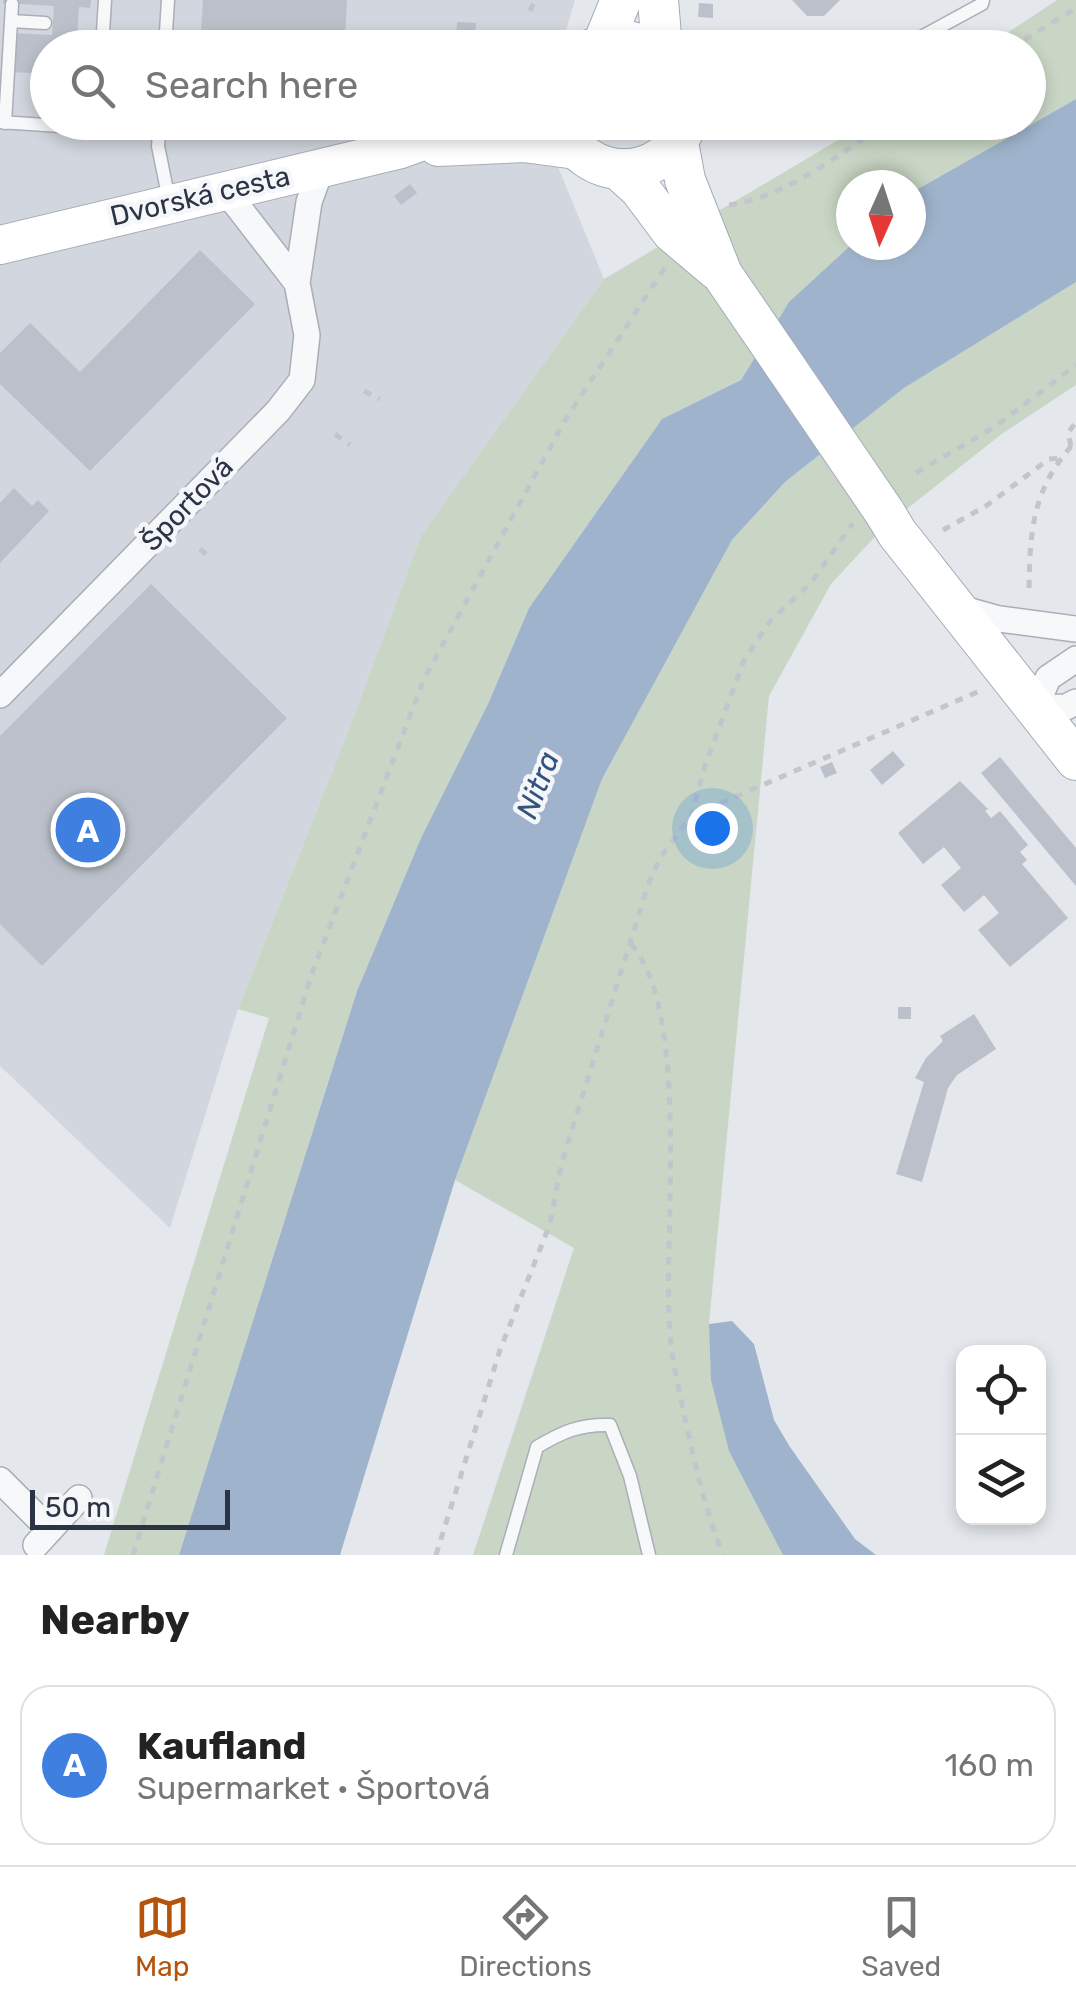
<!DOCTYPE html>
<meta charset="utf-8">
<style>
body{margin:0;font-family:Rubik,sans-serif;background:#f2f2f2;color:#222}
.controls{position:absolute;right:30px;bottom:30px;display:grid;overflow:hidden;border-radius:20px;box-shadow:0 5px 15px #0003}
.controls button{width:90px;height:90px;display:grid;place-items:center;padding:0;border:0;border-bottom:2px solid #e0e0e0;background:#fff;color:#222;font:50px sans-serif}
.compass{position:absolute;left:836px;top:170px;width:90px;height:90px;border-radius:50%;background:#fff;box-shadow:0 5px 15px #0003;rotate:183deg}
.scale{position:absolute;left:30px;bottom:25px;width:200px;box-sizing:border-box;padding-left:10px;border:5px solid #2b3445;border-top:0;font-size:28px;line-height:35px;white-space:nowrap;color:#2b3445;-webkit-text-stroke:8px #f4f6f9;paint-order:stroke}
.you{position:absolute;left:712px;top:828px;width:35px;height:35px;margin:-25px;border:8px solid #fff;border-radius:50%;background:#1a73e8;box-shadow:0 0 0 15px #1a73e833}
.badge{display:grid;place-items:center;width:65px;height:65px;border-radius:50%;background:#b45309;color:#fff;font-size:32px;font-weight:700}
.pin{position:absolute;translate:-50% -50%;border:5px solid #fff;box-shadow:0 2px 10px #0006}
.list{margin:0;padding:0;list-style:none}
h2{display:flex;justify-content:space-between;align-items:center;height:130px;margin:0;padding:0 40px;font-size:42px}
h2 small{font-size:32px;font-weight:400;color:#767676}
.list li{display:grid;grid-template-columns:65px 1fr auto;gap:30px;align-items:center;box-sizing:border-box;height:160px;margin:0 20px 20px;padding:0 20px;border:2px solid #e0e0e0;border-radius:30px}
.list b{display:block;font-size:38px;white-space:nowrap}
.list p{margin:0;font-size:32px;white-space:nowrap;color:#767676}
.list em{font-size:32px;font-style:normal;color:#767676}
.icon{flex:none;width:55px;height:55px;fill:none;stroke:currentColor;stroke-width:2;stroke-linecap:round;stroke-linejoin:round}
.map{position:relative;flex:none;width:1076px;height:1555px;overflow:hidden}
.search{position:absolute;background:#fff;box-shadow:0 5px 15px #0003;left:30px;right:30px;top:30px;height:110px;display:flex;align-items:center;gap:25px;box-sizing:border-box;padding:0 35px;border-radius:55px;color:#767676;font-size:38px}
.sheet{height:310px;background:#fff}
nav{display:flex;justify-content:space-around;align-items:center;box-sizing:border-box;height:140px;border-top:2px solid #e0e0e0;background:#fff;font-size:28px;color:#767676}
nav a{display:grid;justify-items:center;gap:5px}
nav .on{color:#b45309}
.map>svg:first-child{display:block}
.built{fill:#d2d6de}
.green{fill:#c9d6c5}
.water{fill:#9fb4cc}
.building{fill:#bbc0ca}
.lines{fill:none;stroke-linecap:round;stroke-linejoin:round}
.lane-casing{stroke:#a9aeb7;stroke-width:15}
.street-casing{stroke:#a9aeb7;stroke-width:28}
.secondary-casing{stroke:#a9aeb7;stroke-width:40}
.primary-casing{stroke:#a3abb8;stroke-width:42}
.path{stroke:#c2c5cb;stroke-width:5;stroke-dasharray:8 8;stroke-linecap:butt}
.lane{stroke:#f7f8fa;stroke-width:12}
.street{stroke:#f7f8fa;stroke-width:25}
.secondary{stroke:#fff;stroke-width:38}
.primary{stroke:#fff;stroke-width:40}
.primary-bridge-casing{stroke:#a3abb8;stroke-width:42;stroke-linecap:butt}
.primary-bridge{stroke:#fff;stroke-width:40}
.labels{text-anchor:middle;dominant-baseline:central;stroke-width:9;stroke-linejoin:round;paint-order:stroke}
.street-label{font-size:28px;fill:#2b3445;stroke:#f4f6f9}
.water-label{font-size:30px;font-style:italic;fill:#34527a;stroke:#f4f6f9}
</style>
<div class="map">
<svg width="1076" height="1555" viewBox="0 0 1076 1555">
<rect width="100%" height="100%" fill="#e4e7ec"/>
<!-- built -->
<path class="built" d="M0,0H575L561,47L48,48V122L540,123L604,279L421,536L350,727L238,1009L170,1228L0,1066Z"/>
<!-- green -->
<path class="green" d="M1057,0H1076V99L911,193V185H851V245L789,302L741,380L662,419L529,608L488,704L421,838L357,991L179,1555H104L269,1018L238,1009L350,727L421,536L604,279L867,123L1028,122V48L986,47Z
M1076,282V385L1003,433L884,527L831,584L769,696L709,1324L821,1555H473L574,1248L455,1180L602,779L732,540L785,482L904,388Z"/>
<!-- water -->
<path class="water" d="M1076,99V282L904,388L785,482L732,540L602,779L455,1180L340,1555H179L357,991L421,838L488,704L529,608L662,419L741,380L789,302L851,245H911V193Z
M732,1321L754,1344L774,1420L790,1447L855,1539L876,1555H783L729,1451L711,1380L709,1324Z"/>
<!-- building -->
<path class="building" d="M3,0H91L90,8L79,7L77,37L132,39V48H48V74L10,72L12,33L52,35L54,6L3,3Z
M203,0H347L345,40L201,31Z
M792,0H840L824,16H807Z
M699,3L713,4V18L698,17Z
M457,22L476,23L474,48H455Z
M232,122H238L240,132L228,134L226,124Z
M410,184L417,193L401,205L394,196Z
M200,250L255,304L90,471L0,384V353L30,323L80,372Z
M14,488L32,506L38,500L49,511L0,563V503Z
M151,584L287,718L42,966L0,924V736Z
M893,751L905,765L882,785L870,770Z
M1000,757L1076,848V886L981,773Z
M832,762L837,773L825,778L820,767Z
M960,781L988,809L985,811L991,818L1000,811L1028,845L1020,852L1027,860L1022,864L1068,918L1010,967L978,930L999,913L984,895L964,912L941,885L961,868L944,847L923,864L898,833Z
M898,1007H911V1019H898Z
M974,1014L996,1049L957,1075L948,1088L922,1182L896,1174L924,1082L915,1078L926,1058L943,1041L940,1036Z"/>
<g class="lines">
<defs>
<path id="lane" d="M11,21L45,23
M102,48L105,0
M165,48L168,0
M901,48L982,4L983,0
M0,122L60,126L82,122
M160,122L158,146L169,200
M5,123L12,4
M506,1555L537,1447C562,1432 580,1424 610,1425L630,1476L649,1555"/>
<path id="street" d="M225,190L297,283
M956,607L999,619L1076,629
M1076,659L1048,678L1035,708L1066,707L1076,702
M0,695L278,411L302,380L307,335L297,283L309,202L321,169
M0,1480L50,1530
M36,1545L79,1498"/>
<path id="secondary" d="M438,147L524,143L576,150
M0,245L401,149L474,122"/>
<path id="primary" d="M658,0L662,48
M603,44L621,0
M594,48L628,41L654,48
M561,122C582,185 666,185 687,122
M678,142L685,180L722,274L787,369
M619,170L640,189L672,232L717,270
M885,513L897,533L1076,760"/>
</defs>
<!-- lane casing -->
<use href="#lane" class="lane-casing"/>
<!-- street casing -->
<use href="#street" class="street-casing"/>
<!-- secondary casing -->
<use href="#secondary" class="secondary-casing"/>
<!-- primary casing -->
<use href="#primary" class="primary-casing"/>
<!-- path -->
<path class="path" d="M530,11L535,0
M1011,48L1076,8
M729,205C787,197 840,153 889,122
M364,391L380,399
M335,434L350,445
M1071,446L1068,433L1076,422
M916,473L996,426L1076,365
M943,530L986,506L1049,459L1062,458
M200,549L211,558
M1029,588C1030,528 1033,487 1076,441
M691,816L982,690
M631,944C692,1013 662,1241 670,1333C672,1364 680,1393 686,1423C696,1469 706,1512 723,1555
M133,1555L311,976L424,679L564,422L666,266
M436,1555L500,1350L550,1224L561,1165L648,885L660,858L691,816L705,766L744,660L771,620L811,583L853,523"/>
<!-- lane -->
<use href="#lane" class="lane"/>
<!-- street -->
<use href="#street" class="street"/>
<!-- secondary -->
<use href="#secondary" class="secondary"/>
<!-- primary -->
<use href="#primary" class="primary"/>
<defs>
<path id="primary-bridge" d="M787,369L885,513"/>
</defs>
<!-- primary-bridge casing -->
<use href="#primary-bridge" class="primary-bridge-casing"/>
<!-- primary-bridge -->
<use href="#primary-bridge" class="primary-bridge"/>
</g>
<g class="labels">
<!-- street labels -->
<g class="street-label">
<text transform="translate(200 196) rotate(-13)">Dvorská cesta</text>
<text transform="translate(187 504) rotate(-46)">Športová</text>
</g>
<!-- water labels -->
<g class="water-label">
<text transform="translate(538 785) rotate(-69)">Nitra</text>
</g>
</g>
</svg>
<div class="controls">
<button><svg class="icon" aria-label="locate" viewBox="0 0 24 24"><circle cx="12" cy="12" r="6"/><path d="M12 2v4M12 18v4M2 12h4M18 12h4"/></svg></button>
<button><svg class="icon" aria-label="layers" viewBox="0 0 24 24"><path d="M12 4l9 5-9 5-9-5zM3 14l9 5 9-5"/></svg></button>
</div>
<svg class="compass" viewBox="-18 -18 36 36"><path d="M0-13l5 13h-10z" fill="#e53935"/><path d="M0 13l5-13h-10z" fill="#767676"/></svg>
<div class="scale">50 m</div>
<div class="you"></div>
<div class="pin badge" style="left:88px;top:830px;background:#3f7fe0">A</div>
<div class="search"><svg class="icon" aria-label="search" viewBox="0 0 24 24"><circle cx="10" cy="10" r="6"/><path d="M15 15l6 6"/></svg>Search here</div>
</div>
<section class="sheet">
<h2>Nearby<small></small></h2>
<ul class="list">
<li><span class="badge" style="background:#3f7fe0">A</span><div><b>Kaufland</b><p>Supermarket · Športová</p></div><em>160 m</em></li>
</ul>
</section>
<nav>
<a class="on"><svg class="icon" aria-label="map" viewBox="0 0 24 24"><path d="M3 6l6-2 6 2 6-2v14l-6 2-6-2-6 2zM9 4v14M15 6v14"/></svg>Map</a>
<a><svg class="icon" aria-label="directions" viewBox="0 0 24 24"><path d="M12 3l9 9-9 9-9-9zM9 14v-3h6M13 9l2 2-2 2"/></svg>Directions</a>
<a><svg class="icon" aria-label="saved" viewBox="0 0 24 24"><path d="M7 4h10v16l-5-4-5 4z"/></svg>Saved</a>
</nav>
